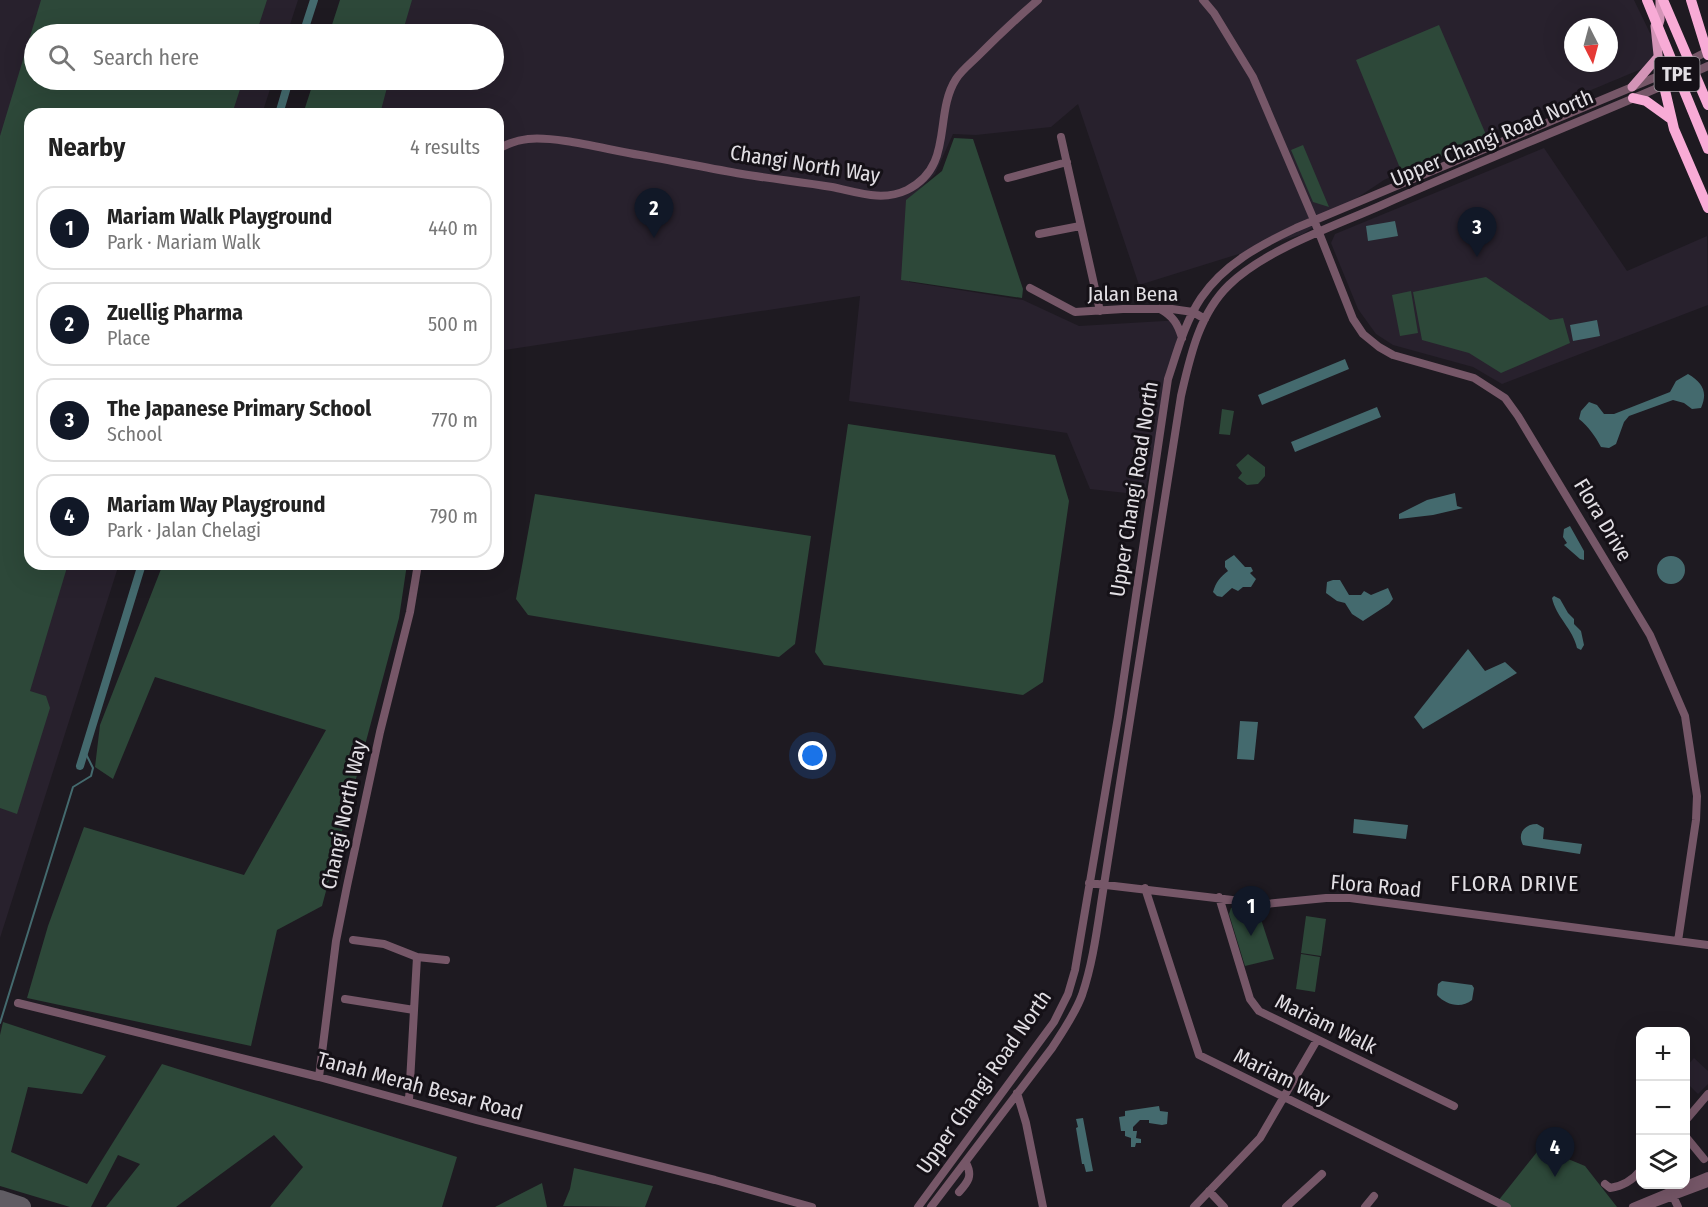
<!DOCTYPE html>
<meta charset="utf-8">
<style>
body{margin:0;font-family:"Fira Sans Condensed",sans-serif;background:#f2f2f2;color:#222}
.controls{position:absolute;right:18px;bottom:18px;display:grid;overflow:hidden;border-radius:12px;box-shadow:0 6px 24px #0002}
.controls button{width:54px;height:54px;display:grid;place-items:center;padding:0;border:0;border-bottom:2px solid #e0e0e0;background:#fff;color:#222;font:30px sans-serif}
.compass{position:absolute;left:1564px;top:18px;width:54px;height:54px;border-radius:50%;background:#fff;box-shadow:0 6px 24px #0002;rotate:174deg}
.you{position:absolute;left:813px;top:756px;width:21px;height:21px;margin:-15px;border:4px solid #fff;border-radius:50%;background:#1a73e8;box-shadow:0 0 0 9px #1a73e833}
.badge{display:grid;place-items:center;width:39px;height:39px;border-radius:50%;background:#111827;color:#fff;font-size:20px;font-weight:700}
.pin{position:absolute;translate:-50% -50px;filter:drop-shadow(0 2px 3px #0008)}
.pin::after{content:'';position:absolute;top:32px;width:21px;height:18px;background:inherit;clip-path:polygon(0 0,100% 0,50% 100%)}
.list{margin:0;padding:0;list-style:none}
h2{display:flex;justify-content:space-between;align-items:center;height:78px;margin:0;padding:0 24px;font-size:26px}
h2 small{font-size:20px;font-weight:400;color:#767676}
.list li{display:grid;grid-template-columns:39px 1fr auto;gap:18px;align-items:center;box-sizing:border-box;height:84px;margin:0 12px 12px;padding:0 12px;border:2px solid #e0e0e0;border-radius:18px}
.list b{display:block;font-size:22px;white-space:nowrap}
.list p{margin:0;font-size:20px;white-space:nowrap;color:#767676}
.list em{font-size:20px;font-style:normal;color:#767676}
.icon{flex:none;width:33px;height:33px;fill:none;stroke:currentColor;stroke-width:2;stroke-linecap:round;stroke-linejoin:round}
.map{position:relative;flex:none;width:1708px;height:1207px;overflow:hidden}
.search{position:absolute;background:#fff;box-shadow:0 6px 24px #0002;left:24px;top:24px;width:480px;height:66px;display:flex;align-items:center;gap:15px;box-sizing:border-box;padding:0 21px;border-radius:33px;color:#767676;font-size:22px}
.panel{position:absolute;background:#fff;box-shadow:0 6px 24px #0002;left:24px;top:108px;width:480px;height:462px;border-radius:18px}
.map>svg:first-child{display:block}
.built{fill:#28212d;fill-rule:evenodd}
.green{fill:#2d4839}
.water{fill:#446a6e}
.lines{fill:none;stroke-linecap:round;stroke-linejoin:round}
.stream{stroke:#446a6e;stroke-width:2}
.canal{stroke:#446a6e;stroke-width:8}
.taxiway{stroke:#605c63;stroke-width:20}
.minor{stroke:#765768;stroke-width:8}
.major{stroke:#d394b7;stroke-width:9}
.highway{stroke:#f8abd6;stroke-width:10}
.labels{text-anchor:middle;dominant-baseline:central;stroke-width:6;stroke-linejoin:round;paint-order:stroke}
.shield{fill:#151117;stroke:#a4a1a6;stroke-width:1.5}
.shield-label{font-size:20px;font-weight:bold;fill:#e2dfe4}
.street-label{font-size:21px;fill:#e2dfe4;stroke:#151117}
.neighbourhood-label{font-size:22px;letter-spacing:1.5px;fill:#e2dfe4;stroke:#151117}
</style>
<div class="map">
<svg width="1708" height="1207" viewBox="0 0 1708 1207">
<rect width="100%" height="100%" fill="#1e1a21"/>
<!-- built -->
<path class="built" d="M0,0H298L287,34H34V80H273L262,114H30V564H119L0,938Z
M410,0H1634L1663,60L1483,135L1384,180L1303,234L1139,285L1078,104L1051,127L976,135L953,134L935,174L913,196L909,282L1023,300L1079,326L1181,320L1144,495L1090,489L1067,433L849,401L860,296L498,351V114H376L387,80H494V34H400ZM1573,27H1609V63H1573Z
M1544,148L1627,271L1707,236L1708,305L1502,384L1473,367L1393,345L1376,334L1358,309L1331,243L1335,234Z
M1694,1058L1708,1071V1084L1698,1094L1686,1082V1067Z"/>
<!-- green -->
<path class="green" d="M41,0H267L256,34H34V80H243L232,114H30V564H68L30,691L46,696L50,708L17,814L0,808V136Z
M340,0H412L402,34H329Z
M1439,25L1487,137L1402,173L1356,60Z
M314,80H389L380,114H303Z
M954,138L973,139L1023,289L1022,298L901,280L906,200L942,171Z
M1303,145L1329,207L1313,202L1291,150Z
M1486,277L1550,320L1563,318L1570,343L1501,373L1469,353L1422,340L1413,292Z
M1411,291L1418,333L1400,336L1392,295Z
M1222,409L1234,411L1230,435L1219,434Z
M848,424L1055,455L1069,501L1043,682L1023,695L824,665L815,652Z
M1248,454L1265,467V476L1258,484L1247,485L1238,478L1242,473L1236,465Z
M535,494L811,536L795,644L779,657L528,615L516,599Z
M163,564H407L399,618L322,906L277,930L251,1046L27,998L48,926L84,827L244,875L326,730L155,677L113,779L95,767L100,725Z
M1237,906L1258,910L1274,959L1245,966L1229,914L1231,908Z
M1306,916L1326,919L1321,956L1301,953Z
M1301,954L1320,957L1315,992L1296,989Z
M3,1022L106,1056L82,1094L28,1087L11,1152L87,1184L162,1064L457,1157L442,1207H270L303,1167L274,1135L176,1207H106L140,1164L118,1155L91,1207H70L0,1186V1035Z
M1544,1149L1585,1166L1617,1207H1510L1498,1201L1537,1152Z
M574,1168L653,1186L645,1207L563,1206L570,1189Z
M542,1183L547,1207H495Z"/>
<!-- water -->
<path class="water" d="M1395,221L1398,236L1368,241L1366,226Z
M1597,320L1600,336L1573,341L1570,325Z
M1345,359L1349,369L1262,405L1258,395Z
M1688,374C1703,383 1708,392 1701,408L1692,409L1684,403L1673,400L1629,416L1624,422L1616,444L1609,448L1601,447C1595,436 1589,427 1579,419L1581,411L1589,402L1597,405L1604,414H1614L1670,392L1676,381Z
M1377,407L1381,417L1295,452L1291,442Z
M1455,493L1457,506L1463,508L1433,515L1399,519V514L1427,500Z
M1570,526L1584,551V560L1580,559L1564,545L1567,543L1563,537L1564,529Z
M1234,555L1245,567H1251L1253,571L1250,573L1256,579L1251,587H1243L1238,591L1232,588L1222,597L1217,596L1213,592C1216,582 1220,577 1228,571L1225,567V561Z
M1657 570a14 14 0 1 1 28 0a14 14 0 1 1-28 0Z
M1333,580H1340L1349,595H1361L1364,591L1371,595L1388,588L1393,599L1389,604L1363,621L1352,614L1345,603L1337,601L1326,593L1327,582Z
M1554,596L1560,599L1568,613L1574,619V624L1581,631L1584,645L1581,650L1577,648C1573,629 1556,617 1552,598Z
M1468,649L1485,671L1505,662L1517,673L1423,729L1414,717Z
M1240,721L1258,722L1254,760L1237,759Z
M1354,819L1408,825L1406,839L1353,833Z
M1537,824L1544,828L1543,839L1582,844L1580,854L1523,845C1517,834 1524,824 1537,824Z
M1442,981L1472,985L1474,988L1472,1000C1461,1009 1446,1005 1437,995L1438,984Z
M1159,1106L1160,1111L1168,1112L1167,1124L1162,1125L1149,1123V1120H1140L1133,1127V1131H1137L1136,1138L1141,1139V1143H1136L1135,1147H1131V1138L1125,1136V1131H1121L1119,1117L1125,1116V1111Z
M1083,1118L1093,1171L1086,1172L1084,1164H1082L1076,1128L1078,1127L1076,1119Z"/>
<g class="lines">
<!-- stream -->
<path class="stream" d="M0,1023L73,787L91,776L93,768L85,752"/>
<!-- canal -->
<path class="canal" d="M303,34L314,0
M279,114L289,80
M80,766L142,564"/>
<!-- taxiway -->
<path class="taxiway" d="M0,1200L21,1207"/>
<!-- minor -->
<path class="minor" d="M1203,0L1214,13L1253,77L1314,220L1353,319L1363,334L1379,347L1393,355L1474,378L1505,398L1518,416L1650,635L1685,716L1697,796L1696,820L1678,941
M1061,137L1100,311
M498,149C507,144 517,140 528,139C558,136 608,150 640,155C674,161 708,168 742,174C772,179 802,182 832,187C857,192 882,202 907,190C955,166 933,115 956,79C962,70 971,63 978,56C998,36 1017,18 1038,0
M1008,178L1067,162
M1039,234L1080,226
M1030,288L1075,312L1123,309H1172L1193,312L1205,319
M1160,309C1173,316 1178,324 1182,338
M1089,883L1266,904L1326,898H1350L1708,945
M1145,888L1199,1055L1507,1207
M1219,897L1250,999L1259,1011L1454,1106
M353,940L384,944L417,957L446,960
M345,999L414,1010
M18,1003L319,1077L476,1120L715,1180L812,1207
M319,1077L336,941L347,886L380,732L410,612L418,564
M1017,1093L1026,1123L1043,1207
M409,1100L417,957
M1686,1120L1708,1094
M1686,1137L1704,1159
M1605,1184L1610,1188C1623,1186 1632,1181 1640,1171
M1209,1191L1224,1207
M959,1192C968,1182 973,1176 966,1163
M1671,1192L1678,1207
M918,1207L1054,1022L1068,994L1075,970L1118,717L1168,379C1177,352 1185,322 1201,298C1224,264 1260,245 1296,228L1661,75L1708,51
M931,1207L1052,1048C1063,1031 1075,1014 1082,995C1094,960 1098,921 1104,885L1181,396C1190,357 1199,314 1229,285C1266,249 1335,226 1382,205C1490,157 1600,114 1708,66
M1194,1207L1260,1138L1317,1040
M1286,1207L1322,1174
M1365,1207L1374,1196
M1633,1207L1708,1176
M1644,1207L1708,1183"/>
<!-- major -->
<path class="major" d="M1655,26L1659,64L1664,86
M1657,30L1660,20V0
M1632,87L1658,57"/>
<!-- highway -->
<path class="highway" d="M1647,0L1708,149
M1663,0L1708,105
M1691,0L1708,55
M1664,86L1674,129L1708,208
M1633,98L1646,101L1671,119"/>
</g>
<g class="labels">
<!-- shield labels -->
<rect class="shield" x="1654.5" y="57" width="45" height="34" rx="4.5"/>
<g class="shield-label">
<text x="1677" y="74">TPE</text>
</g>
<!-- street labels -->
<g class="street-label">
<text transform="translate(1492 138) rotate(-23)">Upper Changi Road North</text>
<text transform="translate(805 164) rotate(9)">Changi North Way</text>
<text x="1133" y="294">Jalan Bena</text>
<text transform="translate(1134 489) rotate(-81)">Upper Changi Road North</text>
<text transform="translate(1603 520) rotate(59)">Flora Drive</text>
<text transform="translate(344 815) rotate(-78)">Changi North Way</text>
<text transform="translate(1376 886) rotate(5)">Flora Road</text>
<text transform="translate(1326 1024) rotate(26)">Mariam Walk</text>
<text transform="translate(1282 1077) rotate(26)">Mariam Way</text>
<text transform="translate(984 1082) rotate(-55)">Upper Changi Road North</text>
<text transform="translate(420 1086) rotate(15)">Tanah Merah Besar Road</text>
</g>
<!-- neighbourhood labels -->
<g class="neighbourhood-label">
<text x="1515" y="883">FLORA DRIVE</text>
</g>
</g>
</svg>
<div class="controls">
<button>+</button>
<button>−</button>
<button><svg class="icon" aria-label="layers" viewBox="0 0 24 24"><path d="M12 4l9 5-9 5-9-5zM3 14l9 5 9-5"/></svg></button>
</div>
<svg class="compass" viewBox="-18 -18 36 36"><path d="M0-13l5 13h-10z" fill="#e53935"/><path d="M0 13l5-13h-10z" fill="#767676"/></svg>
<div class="you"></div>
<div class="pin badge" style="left:1251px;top:936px">1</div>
<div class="pin badge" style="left:654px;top:238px">2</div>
<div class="pin badge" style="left:1477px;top:257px">3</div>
<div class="pin badge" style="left:1555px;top:1177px">4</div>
<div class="search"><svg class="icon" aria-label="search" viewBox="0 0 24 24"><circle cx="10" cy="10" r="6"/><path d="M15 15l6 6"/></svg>Search here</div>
<section class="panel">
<h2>Nearby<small>4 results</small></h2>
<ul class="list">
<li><span class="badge">1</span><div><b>Mariam Walk Playground</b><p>Park · Mariam Walk</p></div><em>440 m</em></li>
<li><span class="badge">2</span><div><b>Zuellig Pharma</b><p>Place</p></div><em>500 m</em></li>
<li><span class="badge">3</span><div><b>The Japanese Primary School</b><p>School</p></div><em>770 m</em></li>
<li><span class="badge">4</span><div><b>Mariam Way Playground</b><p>Park · Jalan Chelagi</p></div><em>790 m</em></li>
</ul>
</section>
</div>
